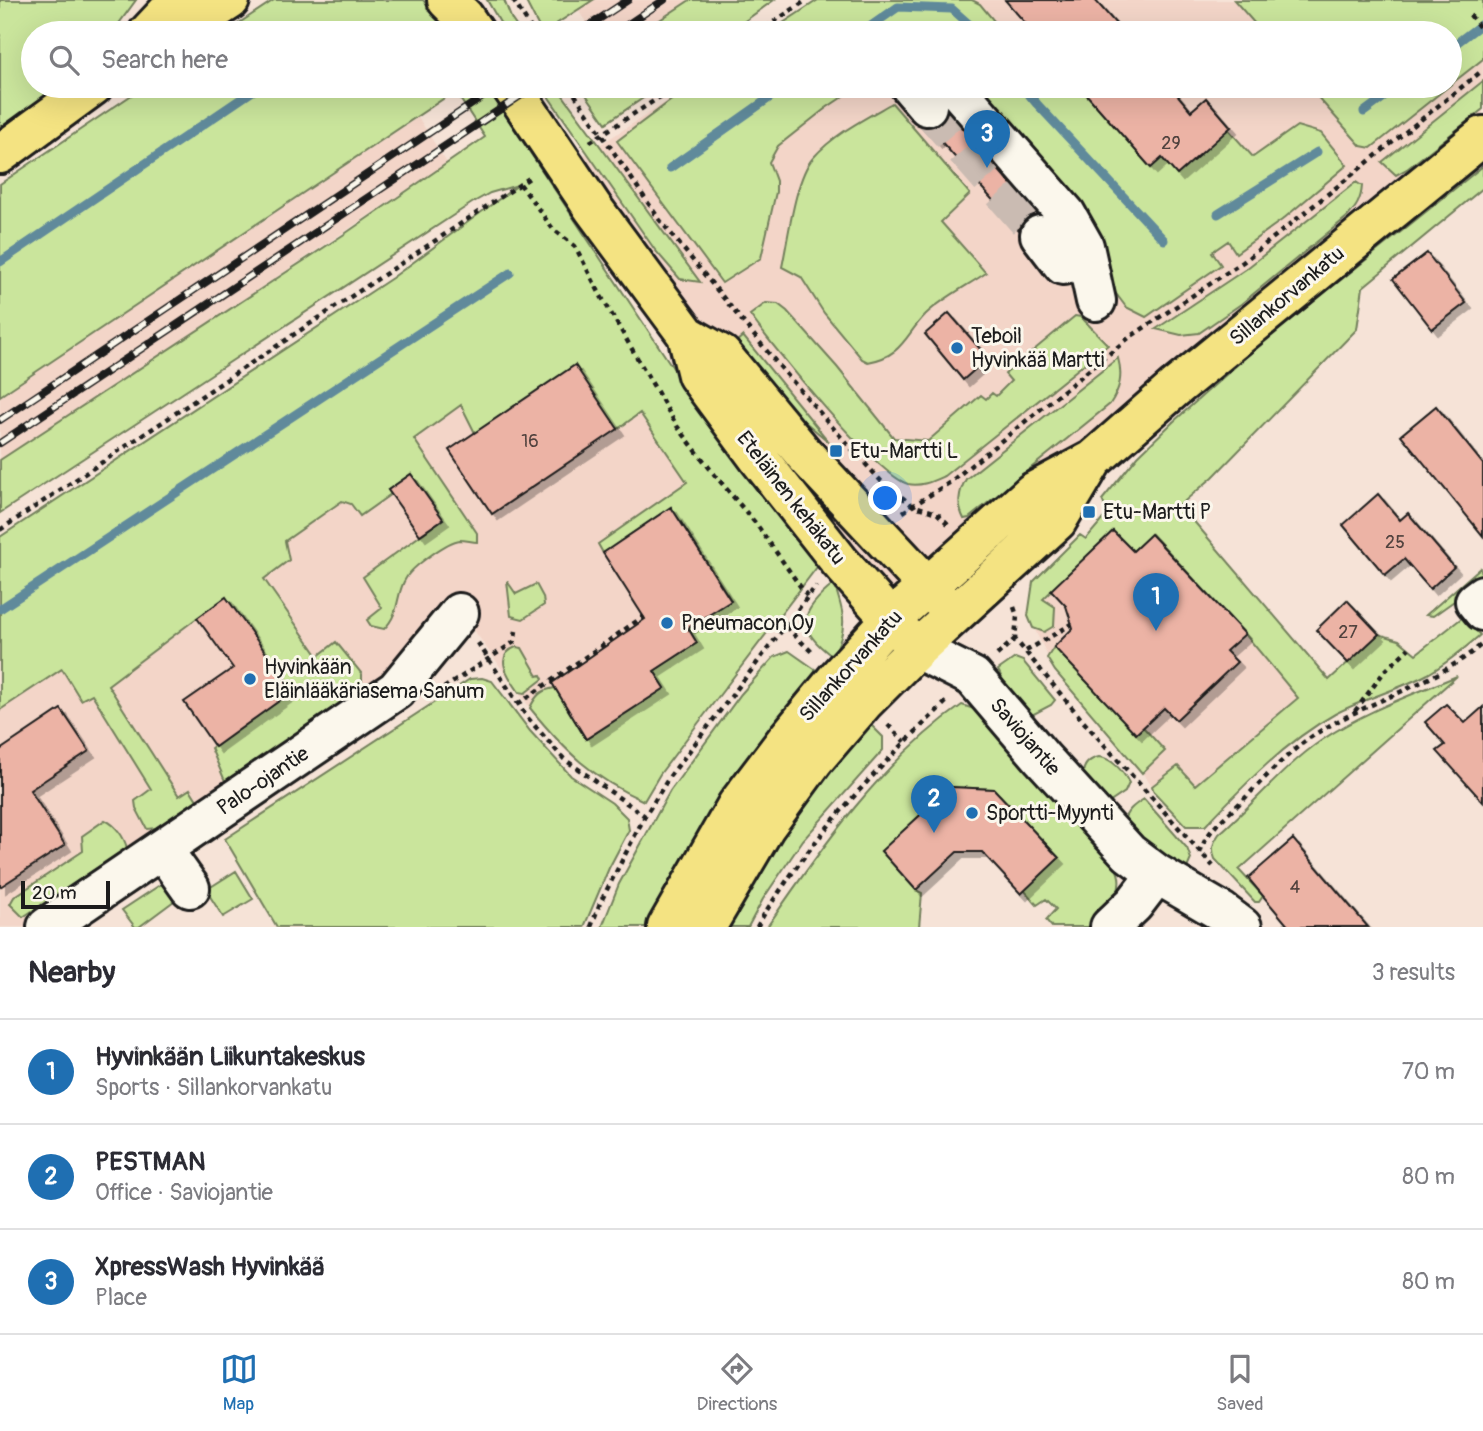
<!DOCTYPE html>
<meta charset="utf-8">
<style>
body{margin:0;font-family:Pangolin,sans-serif;background:#f2f2f3;color:#2b2b33}
.scale{position:absolute;left:21px;bottom:18px;width:89px;box-sizing:border-box;padding-left:7px;border:4px solid #1c1c1c;border-top:0;font-size:19px;line-height:24px;white-space:nowrap;color:#1c1c1c;-webkit-text-stroke:5px #fbf7ec;paint-order:stroke}
.you{position:absolute;left:886px;top:499px;width:24px;height:24px;margin:-18px;border:5px solid #fff;border-radius:50%;background:#1a73e8;box-shadow:0 0 0 10px #1a73e833}
.badge{display:grid;place-items:center;width:46px;height:46px;border-radius:50%;background:#1f6fb2;color:#fff;font-size:23px;font-weight:700}
.pin{position:absolute;translate:-50% -58px;filter:drop-shadow(0 2px 4px #0008)}
.pin::after{content:'';position:absolute;top:37px;width:24px;height:21px;background:inherit;clip-path:polygon(0 0,100% 0,50% 100%)}
.list{margin:0;padding:0;list-style:none}
h2{display:flex;justify-content:space-between;align-items:center;height:91px;margin:0;padding:0 28px;font-size:30px}
h2 small{font-size:23px;font-weight:400;color:#7c7c81}
.list li{display:grid;grid-template-columns:46px 1fr auto;gap:21px;align-items:center;box-sizing:border-box;height:105px;padding:0 28px;border-top:2px solid #e1e1e2}
.list b{display:block;font-size:26px;white-space:nowrap}
.list p{margin:0;font-size:23px;white-space:nowrap;color:#7c7c81}
.list em{font-size:23px;font-style:normal;color:#7c7c81}
.icon{flex:none;width:38px;height:38px;fill:none;stroke:currentColor;stroke-width:2;stroke-linecap:round;stroke-linejoin:round}
.map{position:relative;flex:none;width:1483px;height:927px;overflow:hidden}
.search{position:absolute;background:#fff;box-shadow:0 7px 28px #0002;left:21px;right:21px;top:21px;height:77px;display:flex;align-items:center;gap:18px;box-sizing:border-box;padding:0 24px;border-radius:38px;color:#7c7c81;font-size:26px}
.sheet{height:406px;background:#fff}
nav{display:flex;justify-content:space-around;align-items:center;box-sizing:border-box;height:98px;border-top:2px solid #e1e1e2;background:#fff;font-size:19px;color:#7c7c81}
nav a{display:grid;justify-items:center;gap:4px}
nav .on{color:#1f6fb2}
.map>svg:first-child{display:block}
.built{fill:#f3d5c8}
.green{fill:#cae59c;stroke:#73805c;stroke-width:2}
.lines{fill:none;stroke-linecap:round;stroke-linejoin:round}
.stream{stroke:#608a9b;stroke-width:9}
.building{fill:#ecb3a5;stroke:#1c1c1c;stroke-width:2;filter:url(#shadow)}
.minor-tunnel{stroke:#cabbb2;stroke-width:38;stroke-dasharray:38 19;stroke-linecap:butt}
.minor-casing{stroke:#1c1c1c;stroke-width:44}
.major-casing{stroke:#1c1c1c;stroke-width:44}
.path{stroke:#1c1c1c;stroke-width:4.5;stroke-dasharray:5 5;stroke-linecap:butt}
.minor{stroke:#fbf7ec;stroke-width:38}
.major{stroke:#f4e382;stroke-width:38}
.rail-casing{stroke:#1c1c1c;stroke-width:8}
.rail{stroke:#fbf7ec;stroke-width:5;stroke-dasharray:16;stroke-linecap:butt}
.poi-dot{fill:#1f6fb2;stroke:#fbf7ec;stroke-width:2.5}
.labels{text-anchor:middle;dominant-baseline:central;stroke-width:6;stroke-linejoin:round;paint-order:stroke}
.number-label{font-size:18px;fill:#50423e}
.street-label{font-size:21px;fill:#1c1c1c;stroke:#fbf7ec}
.poi-label{font-size:21px;fill:#1c1c1c;stroke:#fbf7ec;text-anchor:start}
</style>
<div class="map">
<svg width="1483" height="927" viewBox="0 0 1483 927">
<defs>
<filter id="shadow"><feDropShadow dx="6" dy="6" stdDeviation="0" flood-color="#0004"/></filter>
</defs>
<rect width="100%" height="100%" fill="#f6e3d7"/>
<filter id="ink" filterUnits="userSpaceOnUse"><feTurbulence type="fractalNoise" baseFrequency=".0143" numOctaves="2"/><feDisplacementMap in="SourceGraphic" scale="14" xChannelSelector="R" yChannelSelector="G"/><feConvolveMatrix kernelMatrix="1 2 1 2 8 2 1 2 1" color-interpolation-filters="sRGB"/></filter>
<g filter="url(#ink)">
<!-- built -->
<path class="built" d="M593,0H690L640,33H593L578,10Z
M823,0H1483V139L907,615L845,544L567,166L691,86H1450V33H772Z
M418,117L447,163L0,462V397Z
M560,296L780,618L690,734L660,774L644,801L618,789L590,771L563,748L530,708L473,629L396,690L47,927H0V668Z
M1180,505L1325,674L1194,785L1154,792L1152,786L1142,773L1055,671L1028,616L1033,582L1080,535L1086,539L1108,513Z"/>
<!-- green -->
<path class="green" d="M0,0H136L112,33H33V86H59L0,131Z
M274,0H423L449,33H224Z
M487,0H504L512,20L521,33H506Z
M525,0H593L542,33Z
M690,0H774L728,33H640Z
M818,0H972L980,4L1004,33H768Z
M1234,0H1483V59L1450,85V33H1263Z
M1483,81V109L1407,169L1396,175L1382,162Z
M145,86H486L691,395L820,563L690,734L660,774L644,801C592,778 565,751 530,708C536,695 541,690 555,688L586,739L665,688L654,671L697,643L688,628L731,600L671,507L603,553L598,544L687,482L640,413L618,429L475,433L461,405L414,439L477,533V542C472,542 466,540 460,540C448,541 412,567 406,578C395,595 401,612 384,629L371,626L367,620L382,608L363,577L443,519L411,474L388,490L391,494L360,516L351,504L342,501L285,541L289,560L264,579L318,656L336,642L362,674V687L355,697L225,781L211,748L292,691L197,618L108,685L179,796L190,789L197,800L156,828L147,829L136,808L135,801L151,789L92,694L81,700L62,669L0,710V537L392,278L518,185L490,193L472,203L0,513V460L346,233L485,137L455,91L0,396V184Z
M541,86H556L700,282L680,279L655,250Z
M580,86H661L606,123Z
M690,86H859L826,108L778,146L769,162L776,181V192L761,258L722,283L617,141Z
M974,86H1079L1150,167L1162,158L1228,129L1253,157L1297,126L1321,133L1347,165L1282,220L1236,253L1228,241L1212,252L1221,265L1146,317L1126,307L1114,291Z
M1308,86H1449L1371,148L1361,146Z
M892,103L970,194L941,222L986,273C967,286 943,298 926,314C905,335 903,356 868,362L862,359L824,313L801,277L782,267C788,240 795,178 813,158C834,134 864,119 892,103Z
M1483,166V188L1363,287L1357,329L1213,477L1180,505L1329,680L1379,634L1399,640L1416,654L1463,617L1480,635C1464,649 1447,663 1428,674C1398,690 1365,698 1335,714C1285,742 1244,785 1205,826H1186L1154,792L1152,786L1178,766L1195,785L1298,698L1245,634L1152,534L1133,551L1113,531L1043,599L1055,607L1054,626L1044,632L1033,628L1028,616L1033,582L1080,535L1086,539L1108,513L1102,500L1138,456L1173,422L1257,347Z
M1356,182L1362,186C1361,200 1356,208 1347,217L1241,304L1199,333L1181,335L1156,329L1246,269Z
M766,303L778,304L787,311L837,367L894,438L928,441L981,395L986,399L992,393L996,396L1011,381L1005,374L1075,316L1081,317L1108,345L944,476C933,481 921,487 908,484C876,475 773,347 750,315Z
M743,336L829,442L774,396L736,342Z
M1118,358C1123,376 1120,389 1110,404L969,518L964,519C957,505 958,493 966,479Z
M1480,568L1483,576L1471,589L1433,616L1426,615Z
M507,581L516,594L536,584L543,597L544,605L523,619L511,616Z
M834,584C844,612 849,630 832,656C794,628 800,611 834,584Z
M516,647L522,648L538,676L541,675L543,679L525,693L519,692C510,679 492,656 516,647Z
M1054,647L1136,733L1143,727L1165,751L1142,773L1055,671L1047,658Z
M789,651L816,670L819,676L650,927H602L619,884L670,791L741,694L774,657Z
M1015,658L1023,661L1055,700L1051,705L1030,716L1008,691L998,670Z
M1457,676L1239,870L1263,896L1259,902H1255L1215,859C1211,848 1213,843 1219,834C1254,804 1284,766 1322,740C1363,712 1411,695 1457,676Z
M482,678L492,681L530,731L571,776L612,803L627,818L629,830L609,868L584,927H277L225,839L470,679Z
M962,705L977,710L1115,866C1129,891 1107,909 1092,927H1052L1046,920L1056,909L1046,899L1037,905L1024,890L1059,858L994,789L951,787L881,851L916,890L922,893L919,927H767C821,848 883,760 962,705Z
M869,723L883,737V750L803,840L763,899L748,927H723L758,868L815,785Z
M1099,757C1112,758 1123,771 1129,783L1125,792L1106,805L1083,775C1083,764 1090,759 1099,757Z
M1144,799L1187,848L1191,859L1185,873L1170,863L1123,823C1126,811 1134,805 1144,799Z
M105,820C116,825 124,837 127,848L23,917L10,904L14,897L83,851L82,836Z
M236,871L253,899L223,917L206,890Z
M169,879L178,898L139,927H135L122,910Z"/>
<g class="lines">
<!-- stream -->
<path class="stream" d="M861,33L898,7L952,9L979,33
M1450,48L1483,23
M1022,86L1037,104L1164,240
M1364,112L1399,86
M670,168L786,86
M1218,214L1317,152
M0,262L260,86
M0,609L510,273"/>
</g>
<!-- building -->
<path class="building" d="M1005,0H1095L1124,33H1034Z
M1079,86H1170L1191,111L1206,98L1231,127L1177,175L1162,158L1151,168Z
M948,112L1036,213L1026,218L1019,230L939,139L936,142L922,127H932L941,123Z
M1427,253L1466,303L1432,329L1393,279Z
M949,313L988,358L963,380L925,334Z
M575,365L618,429L492,514L449,450Z
M1436,406L1483,464V536L1401,435Z
M411,474L443,519L420,535L388,490Z
M1378,494L1400,520L1408,513L1454,567L1430,589L1404,559L1385,575L1343,525Z
M671,507L731,601L688,628L697,643L654,671L665,688L586,739L552,683L645,619L603,553Z
M1113,531L1133,551L1151,534L1245,634L1226,651L1237,662L1176,720L1164,708L1136,734L1054,647L1073,628L1066,606L1051,590Z
M226,597L293,691L215,747L184,702L233,668L197,618Z
M1347,600L1379,634L1348,663L1316,630Z
M1446,704L1465,723L1483,707V802L1437,751L1445,745L1425,722Z
M61,709L89,751L30,790L65,845L0,887V750Z
M951,787L994,789L1059,858L1021,894L982,852H957L916,890L881,851Z
M1293,839L1368,927H1289L1248,878Z"/>
<g class="lines">
<!-- minor-tunnel -->
<path class="minor-tunnel" d="M927,106L1040,235"/>
<defs>
<path id="minor" d="M910,86L927,106
M954,86L1066,214L1084,246L1096,301
M1040,235L1063,265
M1483,595L1475,601L1483,611
M917,649L973,677L1042,758L1129,853L1157,874L1222,912L1242,927
M163,850L190,888
M47,927L396,690L459,613
M1110,927L1134,904L1157,874"/>
<path id="major" d="M447,0L464,17L475,33
M148,33L179,0
M179,33L230,0
M511,86L593,208L687,335L697,375L759,459L840,562L917,649
M0,154L93,86
M687,335L722,355L804,454L946,606
M667,927L737,805L787,739L838,677L891,619L1033,492L1093,460L1175,388L1483,136
M706,927L765,827L814,760L864,702L917,649L1057,521L1093,460"/>
</defs>
<!-- minor casing -->
<use href="#minor" class="minor-casing"/>
<!-- major casing -->
<use href="#major" class="major-casing"/>
<!-- path -->
<path class="path" d="M513,0L534,33
M1470,15L1483,32
M757,33L807,0
M569,86L659,219L775,361L841,437L881,481L912,505L937,513L948,524
M590,142L677,86
M520,184L553,229L575,246L601,296L677,426L714,474L757,525L807,596
M903,512L949,483L1130,337L1243,262L1483,70
M0,530L531,177
M1014,607L1017,616L1015,639L1083,721L1213,866
M786,627L813,653
M478,643L527,717L564,759L645,816
M1026,651L1072,624
M997,655L1015,639
M444,688L514,642L516,631
M518,704L644,616
M1355,711L1384,672L1409,648
M888,725L905,742
M1200,853C1206,830 1226,817 1243,800C1265,778 1287,753 1314,735C1368,700 1433,686 1482,644
M591,927L600,903L645,816L670,776L816,586
M757,927C765,911 776,897 786,882C832,815 889,757 947,701"/>
<!-- minor -->
<use href="#minor" class="minor"/>
<!-- major -->
<use href="#major" class="major"/>
<defs>
<path id="rail" d="M578,33L628,0
M615,33L664,0
M0,420L499,86
M0,443L535,86"/>
</defs>
<!-- rail casing -->
<use href="#rail" class="rail-casing"/>
<!-- rail -->
<use href="#rail" class="rail"/>
</g>
</g>
<!-- markers -->
<g class="poi-dot">
<circle cx="957" cy="348" r="7"/>
<rect x="829" y="444" width="14" height="14" rx="3.5"/>
<rect x="1082" y="505" width="14" height="14" rx="3.5"/>
<circle cx="667" cy="623" r="7"/>
<circle cx="250" cy="679" r="7"/>
<circle cx="972" cy="813" r="7"/>
</g>
<g class="labels">
<!-- number labels -->
<g class="number-label">
<text x="1171" y="143">29</text>
<text x="530" y="441">16</text>
<text x="1395" y="542">25</text>
<text x="1348" y="632">27</text>
<text x="1295" y="887">4</text>
</g>
<!-- street labels -->
<g class="street-label">
<text transform="translate(1287 296) rotate(-40)">Sillankorvankatu</text>
<text transform="translate(791 498) rotate(52)">Eteläinen kehäkatu</text>
<text transform="translate(851 666) rotate(-48)">Sillankorvankatu</text>
<text transform="translate(1025 737) rotate(49)">Saviojantie</text>
<text transform="translate(263 781) rotate(-34)">Palo-ojantie</text>
</g>
<!-- poi labels -->
<g class="poi-label">
<text x="971" y="336">Teboil<tspan x="971" dy="24">Hyvinkää Martti</tspan></text>
<text x="850" y="451">Etu-Martti L</text>
<text x="1103" y="512">Etu-Martti P</text>
<text x="681" y="623">Pneumacon Oy</text>
<text x="264" y="667">Hyvinkään<tspan x="264" dy="24">Eläinlääkäriasema Sanum</tspan></text>
<text x="986" y="813">Sportti-Myynti</text>
</g>
</g>
</svg>
<div class="scale">20 m</div>
<div class="you"></div>
<div class="pin badge" style="left:1156px;top:631px">1</div>
<div class="pin badge" style="left:934px;top:833px">2</div>
<div class="pin badge" style="left:987px;top:168px">3</div>
<div class="search"><svg class="icon" aria-label="search" viewBox="0 0 24 24"><circle cx="10" cy="10" r="6"/><path d="M15 15l6 6"/></svg>Search here</div>
</div>
<section class="sheet">
<h2>Nearby<small>3 results</small></h2>
<ul class="list">
<li><span class="badge">1</span><div><b>Hyvinkään Liikuntakeskus</b><p>Sports · Sillankorvankatu</p></div><em>70 m</em></li>
<li><span class="badge">2</span><div><b>PESTMAN</b><p>Office · Saviojantie</p></div><em>80 m</em></li>
<li><span class="badge">3</span><div><b>XpressWash Hyvinkää</b><p>Place</p></div><em>80 m</em></li>
</ul>
</section>
<nav>
<a class="on"><svg class="icon" aria-label="map" viewBox="0 0 24 24"><path d="M3 6l6-2 6 2 6-2v14l-6 2-6-2-6 2zM9 4v14M15 6v14"/></svg>Map</a>
<a><svg class="icon" aria-label="directions" viewBox="0 0 24 24"><path d="M12 3l9 9-9 9-9-9zM9 14v-3h6M13 9l2 2-2 2"/></svg>Directions</a>
<a><svg class="icon" aria-label="saved" viewBox="0 0 24 24"><path d="M7 4h10v16l-5-4-5 4z"/></svg>Saved</a>
</nav>
